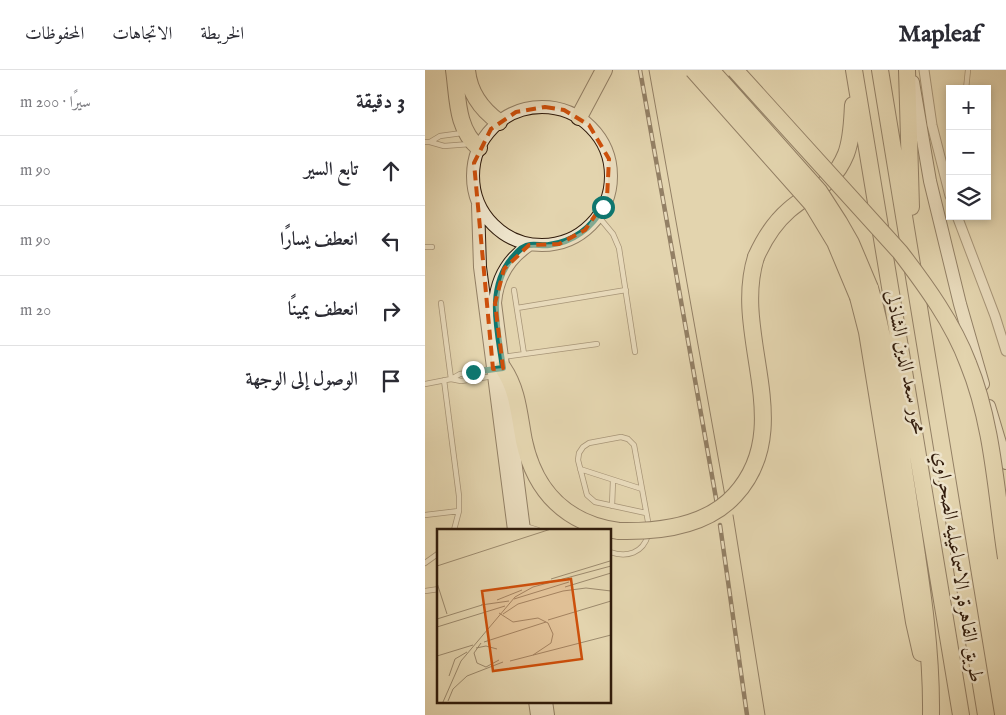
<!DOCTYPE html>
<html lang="ar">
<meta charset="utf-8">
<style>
body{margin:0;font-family:"IM FELL English",Amiri,serif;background:#f7f7f7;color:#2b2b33;direction:rtl}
.controls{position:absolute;right:15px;top:15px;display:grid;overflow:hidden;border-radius:0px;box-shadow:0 2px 8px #0003}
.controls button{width:45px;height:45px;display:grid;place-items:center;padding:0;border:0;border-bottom:1px solid #e1e1e2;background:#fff;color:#2b2b33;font:25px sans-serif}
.stop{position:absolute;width:15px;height:15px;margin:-11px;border:4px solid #0f766e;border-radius:50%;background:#fff}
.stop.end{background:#0f766e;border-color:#fff;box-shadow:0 1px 5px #0008}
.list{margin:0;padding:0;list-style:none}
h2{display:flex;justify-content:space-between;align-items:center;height:65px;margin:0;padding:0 20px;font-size:21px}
h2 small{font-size:16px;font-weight:400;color:#7c7c81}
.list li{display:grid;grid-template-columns:32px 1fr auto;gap:15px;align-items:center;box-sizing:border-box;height:70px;padding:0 20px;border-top:1px solid #e1e1e2}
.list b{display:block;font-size:19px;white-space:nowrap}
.list em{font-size:16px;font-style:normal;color:#7c7c81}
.icon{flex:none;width:28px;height:28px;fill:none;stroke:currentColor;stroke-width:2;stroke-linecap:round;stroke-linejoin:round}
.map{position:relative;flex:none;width:581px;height:645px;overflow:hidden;direction:ltr}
header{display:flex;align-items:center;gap:30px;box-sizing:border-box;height:70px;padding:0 25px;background:#fff;border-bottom:1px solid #e1e1e2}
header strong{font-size:24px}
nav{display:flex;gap:28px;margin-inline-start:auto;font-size:18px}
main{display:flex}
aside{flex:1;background:#fff}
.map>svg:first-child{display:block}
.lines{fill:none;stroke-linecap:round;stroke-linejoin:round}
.lane-casing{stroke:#5e4a34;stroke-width:6}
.street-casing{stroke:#5e4a34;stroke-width:11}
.secondary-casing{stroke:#311c0c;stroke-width:14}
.highway-casing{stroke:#311c0c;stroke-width:18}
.lane{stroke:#ede3ca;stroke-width:4.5}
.street{stroke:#ede3ca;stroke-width:9}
.secondary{stroke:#ede3ca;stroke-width:12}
.highway{stroke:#e3d4ae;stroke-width:16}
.tram{stroke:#311c0c;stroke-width:1}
.rail-casing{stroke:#311c0c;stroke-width:4.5}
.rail{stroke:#ede3ca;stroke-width:2.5;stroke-dasharray:8;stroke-linecap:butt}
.highway-bridge-casing{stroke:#311c0c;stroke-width:18;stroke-linecap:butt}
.highway-bridge{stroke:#e3d4ae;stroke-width:16}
.route{stroke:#0f766e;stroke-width:6}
.marked{fill:none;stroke:#cd500c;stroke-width:4;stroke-dasharray:10 6;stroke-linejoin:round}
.labels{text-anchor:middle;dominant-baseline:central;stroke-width:5;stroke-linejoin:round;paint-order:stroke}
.street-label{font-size:20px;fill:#311c0c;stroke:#ede3ca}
.inset-road{fill:none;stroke:#9c8a6d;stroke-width:1}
.view{fill:#cd500c;fill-opacity:0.15;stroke:#cd500c;stroke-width:2.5}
.inset-edge{fill:none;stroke:#311c0c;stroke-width:2.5}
</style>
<header>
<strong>Mapleaf</strong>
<nav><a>الخريطة</a><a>الاتجاهات</a><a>المحفوظات</a></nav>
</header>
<main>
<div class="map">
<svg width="581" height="645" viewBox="0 0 581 645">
<rect width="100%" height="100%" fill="#e3d4ae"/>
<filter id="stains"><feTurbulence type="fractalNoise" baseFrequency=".004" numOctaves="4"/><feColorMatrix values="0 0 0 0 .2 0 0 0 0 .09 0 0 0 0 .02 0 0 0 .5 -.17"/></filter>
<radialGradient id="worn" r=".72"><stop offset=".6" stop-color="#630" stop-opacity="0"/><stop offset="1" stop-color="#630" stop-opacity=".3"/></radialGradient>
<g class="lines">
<defs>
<path id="lane" d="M541,19L543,0
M0,72H5L19,76L45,74
M5,72L15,66L37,63
M173,146L188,164L194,178L210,282
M0,177H7
M89,220L99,284
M16,233L26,309
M92,238L201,220
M78,287L172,274
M26,309L36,311L69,306
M19,310L34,426V441L29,460
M0,314L26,309L35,304L66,299
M155,399L217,419
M187,436L188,410
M221,443L170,432L162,425L153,390L154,383L158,377L164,373L196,367L203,369L209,375L224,457
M0,445L34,441
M100,456L113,460
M185,482C202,488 218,483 223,465
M0,493L14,483
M0,521L14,519"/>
<path id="street" d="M499,0L507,55L525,126
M532,146L570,246L581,281"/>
<path id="secondary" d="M488,12L505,111L535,234L558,314
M48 106a69 69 0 1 1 138 0a69 69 0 1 1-138 0Z
M53,135L55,197L89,460
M564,336L581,393
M99,460L70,233C72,208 83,189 104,175
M110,631L112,645
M121,631L123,645"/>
<path id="highway" d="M29,0C33,27 31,59 54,78
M42,0C44,22 56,39 74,52
M429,0L536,645
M455,0L561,645
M482,0L486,137
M154,47L179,0
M331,187C339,169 349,153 364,140C387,120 408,116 421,84C427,68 427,51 428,35
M445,218C464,283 471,352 482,419C493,494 507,569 506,645
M433,227L442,262L489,552L496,583
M78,298C93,320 94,345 99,371C110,422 142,454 194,461"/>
</defs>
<!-- lane casing -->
<use href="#lane" class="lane-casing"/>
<!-- street casing -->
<use href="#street" class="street-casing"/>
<!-- secondary casing -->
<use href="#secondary" class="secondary-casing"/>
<!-- highway casing -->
<use href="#highway" class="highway-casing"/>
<!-- lane -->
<use href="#lane" class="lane"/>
<!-- street -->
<use href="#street" class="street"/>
<!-- secondary -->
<use href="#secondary" class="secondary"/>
<!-- highway -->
<use href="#highway" class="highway"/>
<!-- tram -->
<path class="tram" d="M224,0L300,426
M308,445L340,645"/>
<defs>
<path id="rail" d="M215,0L292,434
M295,455L322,645"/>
</defs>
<!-- rail casing -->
<use href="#rail" class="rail-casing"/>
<!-- rail -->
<use href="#rail" class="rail"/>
<defs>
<path id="highway-bridge" d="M268,0L387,134L410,172L433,227
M286,0L394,121L414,152L426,173L445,218
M310,0L475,182C501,216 528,253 543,293C568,354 571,423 581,488
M194,461C234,462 282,456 310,425C373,356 306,266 331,187"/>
</defs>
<!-- highway-bridge casing -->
<use href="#highway-bridge" class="highway-bridge-casing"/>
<!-- highway-bridge -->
<use href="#highway-bridge" class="highway-bridge"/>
</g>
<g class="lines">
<!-- route -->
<path class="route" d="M48,302L78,298C73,261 61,219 87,188C91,183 99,175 105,175C111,174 118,176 124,175C148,172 167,158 178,137"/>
</g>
<!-- marked area -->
<path d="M0 0H581V645H0ZM120,37L139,40L164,55L184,89L182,128L160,160L134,174L104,175L79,199L70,233L78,298L68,299L49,93L66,59L91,42Z" fill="#e3d4ae" fill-opacity=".55" fill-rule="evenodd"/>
<path class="marked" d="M120,37L139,40L164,55L184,89L182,128L160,160L134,174L104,175L79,199L70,233L78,298L68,299L49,93L66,59L91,42Z"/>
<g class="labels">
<!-- street labels -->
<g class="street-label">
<text transform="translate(480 292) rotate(79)">محور سعد الدين الشاذلى</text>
<text transform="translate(533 497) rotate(81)">طريق القاهرة, الاسماعيليه الصحراوي</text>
</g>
</g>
<!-- overview -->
<g transform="translate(12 459)">
<rect width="174" height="174" fill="#e3d4ae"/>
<path class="inset-road" d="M0,37L114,0M114,50L173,32M0,54L10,85M128,58L174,44M77,70L132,53M60,71L85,61M44,76L72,72M62,84L76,93L101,89L111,94L116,105L114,114L96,126M66,85L81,75L126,62L149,59L174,62M0,90L45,76M111,91L174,72M0,98L68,77M47,113L109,93M44,114L37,124L40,134L49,138L62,131M39,119L49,117L60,120M0,127L36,116M73,132L174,106M12,147L18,130L30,123M11,172L16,160L30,147L66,133M6,173L24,132L78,68L96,58L174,37"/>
<path class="view" d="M134,50L145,130L56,142L45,62Z"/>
<rect width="174" height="174" class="inset-edge"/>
</g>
<rect width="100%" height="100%" filter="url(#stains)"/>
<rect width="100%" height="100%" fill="url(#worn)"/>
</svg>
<div class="controls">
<button>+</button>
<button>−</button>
<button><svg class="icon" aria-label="layers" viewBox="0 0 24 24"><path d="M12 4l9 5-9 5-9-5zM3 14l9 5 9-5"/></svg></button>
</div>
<div class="stop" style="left:178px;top:137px"></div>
<div class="stop end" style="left:48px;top:302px"></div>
</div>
<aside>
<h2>3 دقيقة<small>سيرًا · 200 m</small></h2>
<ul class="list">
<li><svg class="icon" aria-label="ahead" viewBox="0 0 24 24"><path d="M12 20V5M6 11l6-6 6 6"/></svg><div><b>تابع السير</b></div><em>90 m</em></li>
<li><svg class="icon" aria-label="left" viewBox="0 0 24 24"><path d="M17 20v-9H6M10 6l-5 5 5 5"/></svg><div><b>انعطف يسارًا</b></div><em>90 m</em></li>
<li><svg class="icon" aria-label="right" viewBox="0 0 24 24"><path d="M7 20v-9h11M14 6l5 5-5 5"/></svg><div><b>انعطف يمينًا</b></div><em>20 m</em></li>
<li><svg class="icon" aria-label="arrive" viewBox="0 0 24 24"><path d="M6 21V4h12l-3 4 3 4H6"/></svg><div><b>الوصول إلى الوجهة</b></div></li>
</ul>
</aside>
</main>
